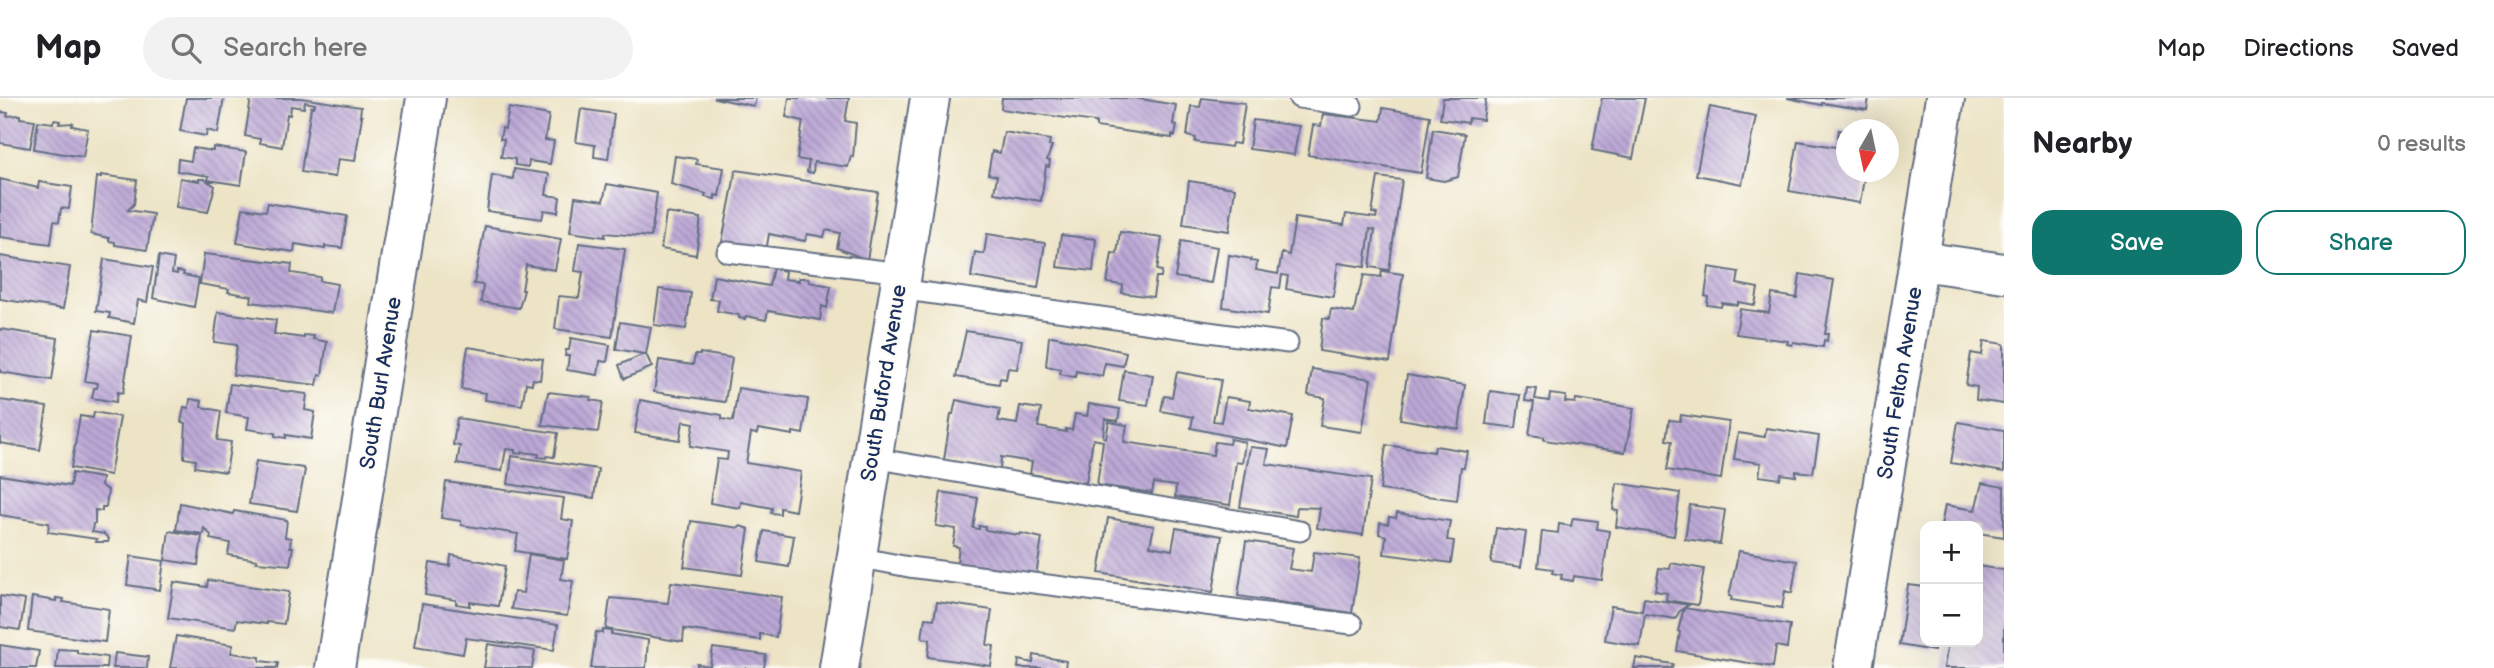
<!DOCTYPE html>
<meta charset="utf-8">
<style>
body{margin:0;font-family:"Balsamiq Sans",sans-serif;background:#f2f2f2;color:#202124}
.controls{position:absolute;right:21px;bottom:21px;display:grid;overflow:hidden;border-radius:14px;box-shadow:0 7px 28px #0002}
.controls button{width:63px;height:63px;display:grid;place-items:center;padding:0;border:0;border-bottom:2px solid #e0e0e0;background:#fff;color:#202124;font:35px sans-serif}
.compass{position:absolute;left:1836px;top:21px;width:63px;height:63px;border-radius:50%;background:#fff;box-shadow:0 7px 28px #0002;rotate:189deg}
.list{margin:0;padding:0;list-style:none}
h2{display:flex;justify-content:space-between;align-items:center;height:91px;margin:0;padding:0 28px;font-size:30px}
h2 small{font-size:23px;font-weight:400;color:#757577}
.actions{display:flex;gap:14px;padding:21px 28px}
.actions a{flex:1;padding:16px 0;border:2px solid #0f766e;border-radius:21px;text-align:center;font-size:24px;color:#0f766e}
.actions .main{background:#0f766e;color:#fff}
.icon{flex:none;width:38px;height:38px;fill:none;stroke:currentColor;stroke-width:2;stroke-linecap:round;stroke-linejoin:round}
.map{position:relative;flex:none;width:2004px;height:570px;overflow:hidden}
header{display:flex;align-items:center;gap:42px;box-sizing:border-box;height:98px;padding:0 35px;background:#fff;border-bottom:2px solid #e0e0e0}
header strong{font-size:33px}
nav{display:flex;gap:38px;margin-inline-start:auto;font-size:24px}
.search{width:490px;height:63px;background:#f2f2f2;display:flex;align-items:center;gap:18px;box-sizing:border-box;padding:0 24px;border-radius:38px;color:#757577;font-size:26px}
main{display:flex}
aside{flex:1;background:#fff}
.map>svg:first-child{display:block}
.building{fill:url(#building-back-hatch)}
.lines{fill:none;stroke-linecap:round;stroke-linejoin:round}
.lane-casing{stroke:#646e82;stroke-width:23}
.street-casing{stroke:#646e82;stroke-width:42}
.lane{stroke:#fff;stroke-width:19}
.street{stroke:#fff;stroke-width:38}
.labels{text-anchor:middle;dominant-baseline:central;stroke-width:5;stroke-linejoin:round;paint-order:stroke}
.street-label{font-size:21px;fill:#1b2f5e;stroke:#fdfcf7}
</style>
<header>
<strong>Map</strong>
<div class="search"><svg class="icon" aria-label="search" viewBox="0 0 24 24"><circle cx="10" cy="10" r="6"/><path d="M15 15l6 6"/></svg>Search here</div>
<nav><a>Map</a><a>Directions</a><a>Saved</a></nav>
</header>
<main>
<div class="map">
<svg width="2004" height="570" viewBox="0 0 2004 570">
<defs>
<pattern id="building-back-hatch" width="6" height="6" patternUnits="userSpaceOnUse" patternTransform="scale(1.75)"><rect width="6" height="6" fill="#bca8d6"/><path d="M-1 5l2 2M0 0l6 6M5-1l2 2" fill="none" stroke="#9889b1"/></pattern>
</defs>
<rect width="100%" height="100%" fill="#fdfcf7"/>
<filter id="ink" filterUnits="userSpaceOnUse"><feTurbulence type="fractalNoise" baseFrequency=".0143" numOctaves="2"/><feDisplacementMap in="SourceGraphic" scale="14" xChannelSelector="R" yChannelSelector="G"/><feConvolveMatrix kernelMatrix="1 2 1 2 8 2 1 2 1" color-interpolation-filters="sRGB"/></filter>
<filter id="wash" filterUnits="userSpaceOnUse"><feTurbulence type="fractalNoise" baseFrequency=".00686" numOctaves="4" result="noise"/><feDisplacementMap in="SourceGraphic" scale="28" xChannelSelector="R" yChannelSelector="G"/><feGaussianBlur stdDeviation="1.57" result="paint"/><feColorMatrix in="noise" values="0 0 0 0 0 0 0 0 0 0 0 0 0 0 0 0 0 1.4 0 .05"/><feComposite in="paint" operator="in"/></filter>
<g filter="url(#wash)">
<rect width="100%" height="100%" fill="#ede4c6"/>
<g id="blocks">
<!-- building -->
<path class="building" d="M186,0H224L218,35L207,32L206,38L180,33Z
M251,0H301L361,9L360,18H362L355,63L338,61L335,79L301,74L311,9H314L315,6L305,4L304,10L291,8L290,17L287,16L282,49L260,45V41L245,38Z
M714,0H756L754,8Z
M789,0H849L845,23L856,25L853,59L851,58L848,69L814,64L813,75L807,74L809,63L797,61L803,23L786,19Z
M1002,0H1135L1176,7L1173,26L1177,27L1175,38L1172,37V40L1096,29V24L1001,11Z
M1202,0L1245,5L1239,46L1232,45L1231,49L1195,44L1196,40L1187,38L1191,8L1200,9Z
M1443,0H1486L1483,22L1469,20L1468,25L1440,21Z
M1602,0H1645L1633,60L1592,52Z
M1787,0H1869L1867,12L1822,5V7Z
M1710,9L1756,18L1742,86L1696,77Z
M509,10L549,17L545,42L554,43L550,66L529,63L528,69L515,67V61L501,59L504,41H500L502,30L505,31Z
M1383,10L1430,18L1421,75L1308,57L1313,27L1321,28L1323,16L1381,23Z
M581,11L614,16L608,61L594,59L595,47L576,44Z
M2,14L8,15L7,18L20,17V20L35,22L30,50L0,45V16Z
M54,22L60,23L59,26L73,25L72,28L88,31L83,59L34,51L38,23L53,25Z
M1253,22L1299,28L1294,57L1249,51Z
M1433,31L1465,36L1458,79L1444,83L1426,80Z
M1839,32L1846,33V74H1865L1860,105L1789,93L1798,43L1836,49Z
M1004,34L1050,42L1049,48H1052L1047,62L1050,63L1049,69L1046,68L1041,103L994,95L997,78L988,76L992,53L1000,55Z
M213,49L246,54L241,87L208,82L209,78L177,73L178,61L191,63L193,50L213,53Z
M675,58L697,61L696,66L724,70L719,98L715,97V101L705,99L706,96L671,86Z
M514,71L549,76L546,97L560,99L558,114L544,112L542,121L487,113L492,77L513,81Z
M736,72L878,94L867,162L837,150L840,135L826,132L824,139L807,136L805,143L769,136L766,153L722,144Z
M101,77L137,82L134,106L128,112L153,116L147,152L115,147V144L109,143V140L91,136L97,79L101,80Z
M1378,79L1402,82L1389,172L1370,169L1375,132L1370,131L1365,169L1338,165L1333,199L1286,191L1288,178L1282,177L1280,190L1272,189L1268,216L1223,209L1229,157L1251,161V163L1257,164L1256,172L1278,176L1282,155L1289,157L1295,120L1344,127L1346,116L1376,120L1377,116L1372,115Z
M180,80L199,83V81H204L215,88L208,114L176,109Z
M0,81L38,90L39,84L72,89L69,111L61,110L59,124L54,123L51,146L0,139Z
M1189,83L1235,90L1229,133L1183,126Z
M607,86L657,95L651,139L605,135V139L570,134L575,99L603,103Z
M268,105L347,118L342,150L325,148V151L295,146L294,154L237,145L243,110L266,113Z
M666,115L701,120L696,157L661,151Z
M485,128L561,141L555,172L526,167L522,192H524L519,210L481,204L483,187L474,186Z
M1120,134L1162,140L1157,172L1162,173L1161,179H1156L1153,199L1122,195L1123,187L1107,185L1112,155L1117,156Z
M987,136L1045,145L1038,190L971,179L975,154L984,156Z
M1061,137L1096,141L1093,173L1057,169Z
M1181,143L1217,149L1211,185L1175,179Z
M579,145L625,151L612,239L555,231L559,198L579,200L583,174L575,173Z
M204,156L292,166L291,175L320,179V183L337,186L332,215L251,204L252,198L228,194L229,191L200,186Z
M0,158L70,169L63,211L0,201Z
M159,158L174,161L172,175L177,176V173L184,174L183,177L199,180L194,209L153,200Z
M104,161L153,169L147,204L138,202L134,225L109,220L110,215L96,213Z
M1709,169L1739,174L1737,186L1758,190L1755,207L1738,204V207L1722,205L1721,209L1707,207L1708,199L1705,198Z
M773,170L785,173L784,181L799,183V180H803L810,181L809,184L831,188L827,210L822,208L820,222L768,213L766,222L746,218L745,221L739,220V217L717,213L719,202L710,201L714,178L769,188Z
M1382,173L1403,176L1390,264L1319,253L1323,220L1329,221L1331,211L1354,215L1357,198H1358L1364,177L1381,179Z
M1800,176L1834,182L1825,236H1828L1827,243L1824,242L1823,249L1793,244L1792,247L1787,246L1788,243L1736,236L1740,211L1769,215L1772,196L1797,200Z
M659,191L691,195L686,231L654,227Z
M218,214L276,222L274,236L304,240V237L314,238L313,241L327,244L322,277H319L317,287L233,277L237,247L214,244Z
M620,224L651,229L646,256L652,269L624,281L619,267L644,256L616,251Z
M0,231L58,240L52,282L0,274Z
M94,232L132,238L123,295L118,294L116,304L92,300L94,290H97L98,285L85,283Z
M966,233L1022,242L1017,271L1008,270L1006,281L1000,280L999,286L956,279Z
M1052,238L1126,254L1123,268L1105,265L1102,278L1076,273L1075,279L1060,276L1061,271L1046,268L1049,239Z
M571,240L610,247L607,264L600,263L598,277L567,272L569,258H565L566,252H569Z
M1984,243L2004,246V306L1976,302L1977,289L1966,287L1971,255L1982,257Z
M468,249L543,261L540,282L533,281L532,286L526,285L522,307L485,302L486,295L461,291Z
M700,255L732,260L725,304L654,294L659,262L693,267L695,257H700Z
M1312,271L1371,281L1362,334L1320,328L1325,300L1308,297Z
M1124,272L1153,277L1148,307L1119,303Z
M1177,274L1221,282L1213,323L1221,324L1226,299L1250,303L1249,310L1293,318L1287,350L1191,330L1193,319L1161,313L1164,298L1172,299Z
M1407,277L1465,287L1459,331L1400,321Z
M230,286L307,296L305,312L315,314L311,341L286,337V340L275,338V335L247,331L249,319L226,315Z
M738,290L808,301L803,336L793,334V337L758,331L757,336L751,335L746,365L801,374L795,413L780,410V416L771,415L772,410L741,404L740,410L710,405L717,361L727,362L728,354L690,348L694,325L683,323L680,342L635,335L640,302L722,317V321L733,323Z
M1527,290L1537,291L1535,301L1549,303L1550,296L1566,298L1565,304L1575,305L1576,301L1634,310L1625,354L1544,342V339L1529,337L1534,304L1525,303Z
M1490,293L1520,297L1516,330L1486,326Z
M548,294L591,299L590,302L603,304L598,334L542,327Z
M190,301L202,303L201,309L221,313L217,342L231,344L226,374L195,369L196,362L184,360L186,325L181,324L184,309L189,310Z
M0,302L47,309L40,352L0,345Z
M956,302L1000,311L998,323L1017,326L1020,308L1041,311L1038,329L1066,334V331L1072,332L1075,316L1087,318L1089,306L1120,311L1118,323L1105,321L1103,339L1106,340L1109,324L1127,327L1124,344L1213,357L1215,344L1229,346L1230,341L1245,344L1242,365L1236,364L1230,407L1175,399L1176,388L1154,385L1152,395L1097,387L1103,343L1093,341L1086,385L1030,376L1032,364L1001,359L1000,371L944,362L951,316H953Z
M94,314L120,319L110,377L71,370L80,318L93,320Z
M1681,317L1729,324L1721,381L1667,372L1672,343L1666,342L1669,322L1680,323Z
M457,320L558,335L554,359L547,358L546,360L538,359L539,356L522,354L521,356L515,355V352L506,351L502,373L457,366L460,348L453,347Z
M1958,324L2004,332V374L1951,365Z
M1766,330L1819,338L1813,375L1796,373V378L1781,376L1780,381L1759,378L1761,365L1734,361L1738,335L1765,339Z
M1386,347L1434,354L1435,348L1467,353L1464,369H1461L1457,402L1380,392Z
M1250,349L1269,351L1266,366L1371,381L1363,437L1317,430L1320,410L1297,409L1296,418L1240,409Z
M512,358L598,371L594,400L508,386Z
M256,363L303,370L305,372L297,413L249,406Z
M72,375L102,380L101,388L108,392L106,409H102V413L95,412V426H93L92,434L104,436L109,441L108,444H96L97,441L48,434L49,425L0,417V377L70,388Z
M446,384L564,400L561,421L573,423L567,461L515,453L518,436L461,427V423L441,420Z
M1617,385L1680,395L1674,438L1616,429L1618,413L1613,412Z
M1982,385L2004,389V439L1978,435V428H1941L1945,407L1975,412Z
M941,394L978,400L973,430L979,431V428L985,429V432L1020,437V435L1042,440L1035,484L956,472L959,449L953,448L956,431L936,428Z
M180,405L233,416L234,413L287,422L285,439L291,440L290,449H293L290,467L256,464L257,462L228,457L230,445L210,441L211,437L204,430L203,436L176,432Z
M1690,407L1725,412L1720,446L1685,441Z
M1397,415L1450,423L1447,442L1454,443L1451,465L1384,456L1386,438L1379,436L1380,425L1388,426L1389,419L1396,420Z
M1108,420L1154,428L1150,448L1172,452L1176,430L1222,438L1213,494L1099,475Z
M1573,420L1598,423L1597,431L1609,433L1602,482L1574,478L1573,483L1561,481L1562,477L1552,475L1553,471L1538,469L1542,433L1558,435L1559,426L1571,428Z
M691,423L739,430L740,428L749,431L742,477L684,469Z
M1496,430L1526,434L1521,469L1491,465Z
M169,433L202,438L198,467L165,462Z
M764,433L794,438L789,469L759,464Z
M1246,443L1293,450L1289,471L1311,474L1314,454L1360,460L1352,515L1238,498Z
M1739,453L1797,463L1792,495L1785,493L1782,510L1731,502L1732,498H1729Z
M529,456L564,462L561,481L573,483L567,518L511,511L514,494L523,495Z
M451,457L505,468L498,508L470,504V508L456,506V502L425,497L430,465L450,468Z
M131,458L164,463L160,492L127,487Z
M1671,465L1704,471L1698,507L1666,502L1667,495L1655,493L1659,470L1670,471Z
M1978,468L2004,472V570H1944L1948,544H1978Z
M208,482L289,494L284,526L267,524V526L237,522L235,530L168,520L174,484L207,489Z
M671,484L782,499L776,539L760,536V542L684,531L683,544L606,531L610,500L668,505Z
M1908,487L1925,489V544H1935L1934,553L1899,547Z
M0,498L25,502L20,532L0,529Z
M32,499L56,503V500L64,501L63,504L109,511L105,544L28,533Z
M1644,500L1689,507L1684,510L1790,527L1787,550L1776,548L1773,569L1677,553L1680,534L1678,533L1684,510L1679,514L1675,521L1645,516L1640,548L1605,542L1611,508L1642,513Z
M937,504L992,512L987,547L994,548L991,568L928,559L930,541L922,540L925,520L934,521Z
M422,506L558,527L554,552L466,540L463,556L415,548Z
M603,532L612,533L611,536L648,542L646,570H591L596,534L603,535Z
M176,538L233,547L231,555L260,559V563L278,565L277,570H170Z
M488,546L535,553L532,570H484Z
M0,547L39,553L36,570H0Z
M713,550L766,557L764,570H697V566L710,568Z
M58,551L77,552V555L107,559L106,570H56Z
M115,555L148,559L147,570H113Z
M1034,557L1066,563L1065,570H1018L1019,562L1033,565Z
M1636,560L1673,566L1672,570H1634Z"/>
</g>
</g>
<g filter="url(#ink)">
<use href="#blocks" fill-opacity="0" stroke="#646e82" stroke-width="2"/>
<g class="lines">
<defs>
<path id="lane" d="M1299,0L1352,8
M727,154L902,175
M899,191L1288,245
M873,360L1300,433
M857,459L909,469L1352,526"/>
<path id="street" d="M1920,163L2004,175
M335,570L426,0
M839,570L930,0
M1853,570L1945,0"/>
</defs>
<!-- lane casing -->
<use href="#lane" class="lane-casing"/>
<!-- street casing -->
<use href="#street" class="street-casing"/>
<!-- lane -->
<use href="#lane" class="lane"/>
<!-- street -->
<use href="#street" class="street"/>
</g>
</g>
<g class="labels">
<!-- street labels -->
<g class="street-label">
<text transform="translate(381 285) rotate(-81)">South Burl Avenue</text>
<text transform="translate(884 285) rotate(-81)">South Buford Avenue</text>
<text transform="translate(1900 285) rotate(-81)">South Felton Avenue</text>
</g>
</g>
</svg>
<div class="controls">
<button>+</button>
<button>−</button>
</div>
<svg class="compass" viewBox="-18 -18 36 36"><path d="M0-13l5 13h-10z" fill="#e53935"/><path d="M0 13l5-13h-10z" fill="#757577"/></svg>
</div>
<aside>
<h2>Nearby<small>0 results</small></h2>
<ul class="list">
</ul>
<div class="actions"><a class="main">Save</a><a>Share</a></div>
</aside>
</main>
